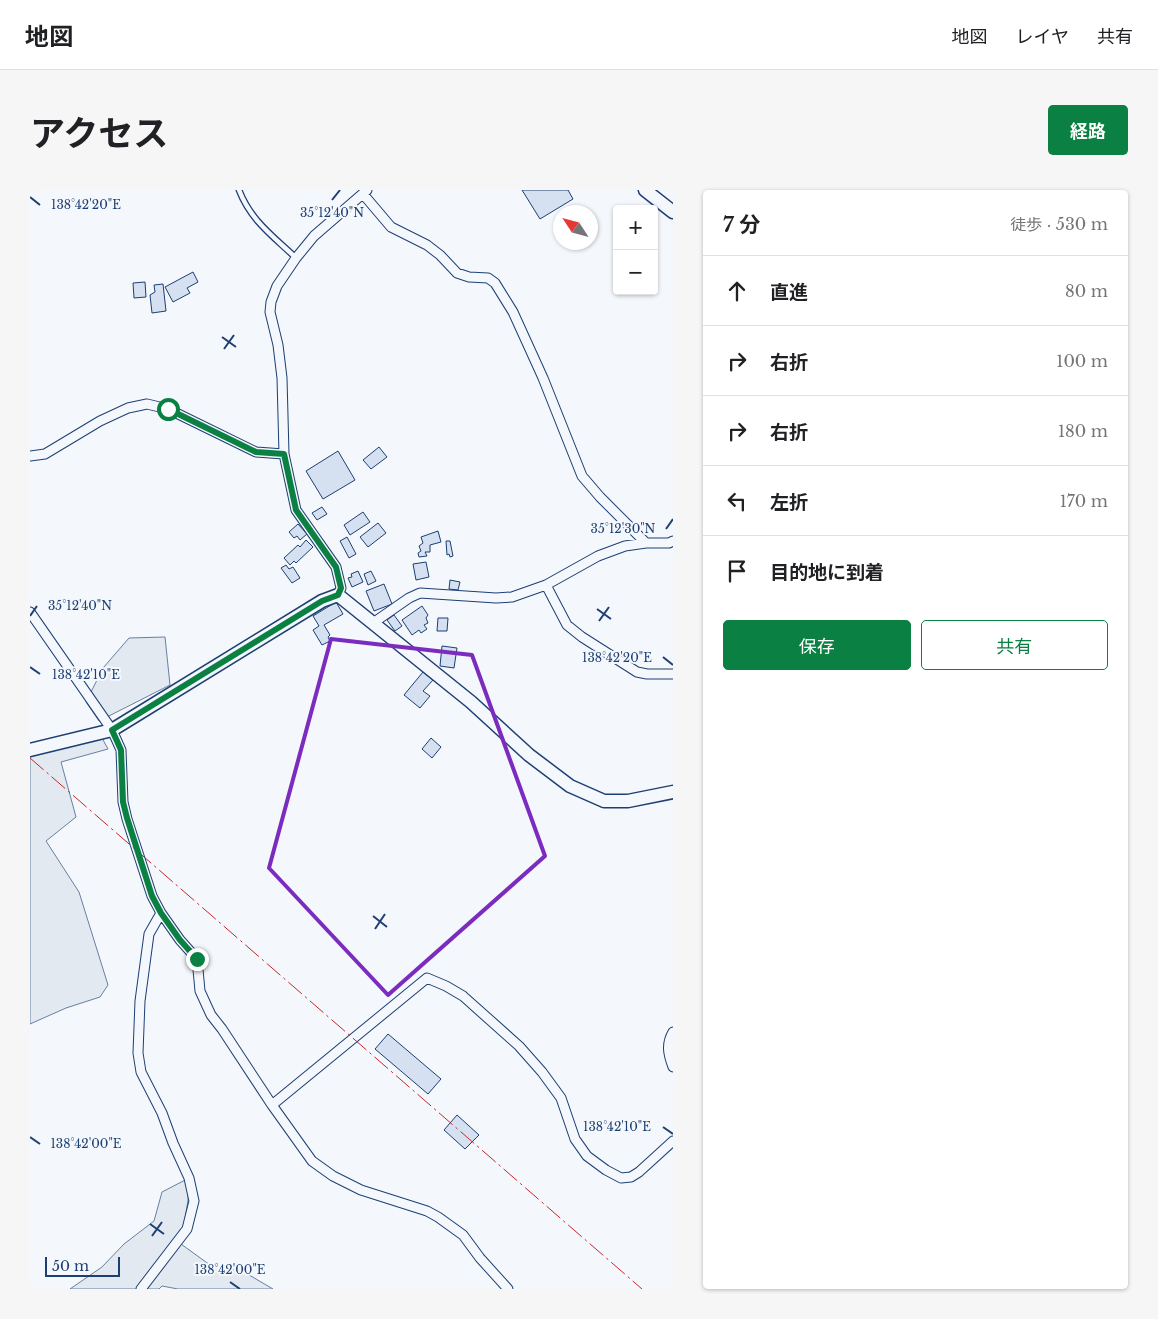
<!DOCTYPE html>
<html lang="ja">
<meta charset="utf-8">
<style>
body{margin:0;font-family:"Libre Baskerville","Noto Sans JP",serif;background:#f6f6f6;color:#202124}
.controls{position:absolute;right:15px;top:15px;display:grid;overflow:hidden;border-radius:5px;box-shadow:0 1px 4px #0004}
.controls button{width:45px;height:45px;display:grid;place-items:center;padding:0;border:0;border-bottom:1px solid #e0e0e0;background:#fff;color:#202124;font:25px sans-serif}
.compass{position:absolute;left:523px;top:15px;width:45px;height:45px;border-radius:50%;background:#fff;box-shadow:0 1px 4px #0004;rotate:306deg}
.scale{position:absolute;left:15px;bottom:12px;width:75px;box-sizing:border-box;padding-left:5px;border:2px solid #1d3f73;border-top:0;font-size:14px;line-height:18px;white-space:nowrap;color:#1d3f73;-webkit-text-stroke:4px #f4f7fb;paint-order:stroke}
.stop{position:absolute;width:15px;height:15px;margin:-11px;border:4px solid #0b8043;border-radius:50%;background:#fff}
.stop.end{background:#0b8043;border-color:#fff;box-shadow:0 1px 5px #0008}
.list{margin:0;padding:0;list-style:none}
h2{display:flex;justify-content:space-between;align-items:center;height:65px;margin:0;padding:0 20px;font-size:21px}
h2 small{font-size:16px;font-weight:400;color:#757577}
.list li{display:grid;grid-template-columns:32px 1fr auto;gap:15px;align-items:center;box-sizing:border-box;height:70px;padding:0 20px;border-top:1px solid #e0e0e0}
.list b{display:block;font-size:19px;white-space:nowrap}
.list em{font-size:16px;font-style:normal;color:#757577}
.actions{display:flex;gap:10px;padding:15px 20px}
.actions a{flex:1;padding:11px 0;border:1px solid #0b8043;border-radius:5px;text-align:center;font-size:18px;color:#0b8043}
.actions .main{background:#0b8043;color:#fff}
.icon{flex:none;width:28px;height:28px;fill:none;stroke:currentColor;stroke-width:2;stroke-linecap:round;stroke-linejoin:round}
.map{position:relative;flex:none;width:643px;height:1099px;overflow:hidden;border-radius:5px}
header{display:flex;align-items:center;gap:30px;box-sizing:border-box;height:70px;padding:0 25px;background:#fff;border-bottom:1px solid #e0e0e0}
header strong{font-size:24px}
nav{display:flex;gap:28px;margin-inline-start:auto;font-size:18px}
.intro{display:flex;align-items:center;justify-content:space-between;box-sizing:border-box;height:120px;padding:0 30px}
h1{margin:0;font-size:35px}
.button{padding:12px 22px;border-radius:5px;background:#0b8043;color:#fff;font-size:18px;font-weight:700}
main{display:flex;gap:30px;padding:0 30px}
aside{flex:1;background:#fff;border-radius:5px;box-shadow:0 1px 4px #0004}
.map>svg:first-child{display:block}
.green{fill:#e3e9f0;stroke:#687fa3}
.building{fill:#d5e0f0;stroke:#1d3f73}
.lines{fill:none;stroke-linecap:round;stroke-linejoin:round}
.lane-casing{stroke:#1d3f73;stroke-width:7}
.street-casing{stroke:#1d3f73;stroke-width:11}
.secondary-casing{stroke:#1d3f73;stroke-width:15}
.lane{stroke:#f4f7fb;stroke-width:4.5}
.street{stroke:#f4f7fb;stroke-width:9}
.secondary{stroke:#f4f7fb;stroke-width:12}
.power{stroke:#c62828;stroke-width:1;stroke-dasharray:18 4 2.5 4;stroke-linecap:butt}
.route{stroke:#0b8043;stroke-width:6}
.marked{fill:none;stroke:#7b2cbf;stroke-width:4;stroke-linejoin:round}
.ticks{fill:none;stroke:#1d3f73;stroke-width:2}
.ticks-label{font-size:12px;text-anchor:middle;fill:#1d3f73;stroke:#f4f7fb;stroke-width:4;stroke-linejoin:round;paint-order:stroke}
</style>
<header>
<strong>地図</strong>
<nav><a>地図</a><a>レイヤ</a><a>共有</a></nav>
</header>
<div class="intro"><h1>アクセス</h1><a class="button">経路</a></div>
<main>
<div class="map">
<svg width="643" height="1099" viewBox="0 0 643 1099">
<rect width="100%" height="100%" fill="#f4f7fb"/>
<!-- green -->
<path class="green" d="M135,447L140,495L69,531L56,512L73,478L99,448Z
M72,548L78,559L31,572L46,627L16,651L49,702L78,795L70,807L36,818L0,834V566Z
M159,988L158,1010L151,1054L180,1075L214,1082L243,1099H148L132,1096L129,1099H40L72,1077L94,1054L124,1031L132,1002Z"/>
<!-- building -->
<path class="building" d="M492,0H538L543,9L510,29Z
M163,82L168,92L157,98L160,103L143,112L135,97Z
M115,92L116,107L104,108L103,93Z
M133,94L136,121L122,123L120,105L125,102L124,95Z
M349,257L357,267L341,279L333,270Z
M308,261L325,290L293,309L276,281Z
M292,317L297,324L287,330L282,323Z
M333,322L340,332L320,345L314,335Z
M348,333L356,343L338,357L330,347Z
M268,334L277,344L270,350L267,346L264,348L259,342Z
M408,341L411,352L400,355V362H395L397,366L389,367L388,363L391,361L389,356L393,353L391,347Z
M317,347L326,364L319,368L310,351Z
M276,350L283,357L266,373L264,371L260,375L254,368L268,355L270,357Z
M416,351H420L423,366L420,367L419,364L417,365Z
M396,372L399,387L386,390L383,374Z
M256,375L259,379L263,377L270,388L262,393L251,378Z
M328,381L333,392L322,397L318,388L322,387L321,384Z
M341,381L346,391L338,395L334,384Z
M420,390L430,392L428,400L419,399Z
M354,394L362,414L344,421L336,401Z
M306,412L313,424L294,435L300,445L298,447L300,451L292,455L283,440L289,436L283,426Z
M392,416L398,425L396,428L398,433L394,435L397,439L391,443L389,440L382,445L372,430Z
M364,425L372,436L365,441L357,430Z
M408,428H418L417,441H407Z
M412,456L427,458L424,478L410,476Z
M393,482L403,490L393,501L400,506L390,518L374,505Z
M401,548L411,557L402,568L392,559Z
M358,844L411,889L398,904L345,859Z
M427,925L449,945L435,959L414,940Z"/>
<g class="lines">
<defs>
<path id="lane" d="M209,0C221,31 243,46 266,68"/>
<path id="street" d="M333,4L361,37L397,55L410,65L427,83L439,87L458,88L465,93L483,122L513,188L552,286L570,307L616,353
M0,266L15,264L70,231L98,218L117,214L138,219L226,262L254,264
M516,395L537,435L552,447L607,482L617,484H643
M308,405L311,398L306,377L266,320L254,264L252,188L248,155L240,122L241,112L247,96L266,68L284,46L337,0
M0,422L82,540L91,560L93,612L97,629L122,706L131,723L150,750L167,769L170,801L181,825L192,839L242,915L282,971L303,986L331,1000L397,1021L408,1027L433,1045L450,1068L478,1099
M343,433L379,408L390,403L466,408L482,407L516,395L568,366L595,356L616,353H639L643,351
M643,842C636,854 638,864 643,877
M242,915L397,788L416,796L433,806L489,856L512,882L531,908L545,949L557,966L576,980L591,988L601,987L609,982L643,951
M111,1099L157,1039L164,1011L159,988L143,953L132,923L111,882L108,863L110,811L119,744L131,723"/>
<path id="secondary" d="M615,0L643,22
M0,560L82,540L292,411L308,405L441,512L499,565L540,596L574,611H598L643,602"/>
</defs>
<!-- lane casing -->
<use href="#lane" class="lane-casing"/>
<!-- street casing -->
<use href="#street" class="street-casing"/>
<!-- secondary casing -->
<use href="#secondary" class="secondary-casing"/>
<!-- lane -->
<use href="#lane" class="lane"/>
<!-- street -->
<use href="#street" class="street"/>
<!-- secondary -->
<use href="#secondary" class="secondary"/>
<!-- power -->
<path class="power" d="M0,568L612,1099"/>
</g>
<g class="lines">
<!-- route -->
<path class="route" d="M138,219L226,262L254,264L266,320L306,377L311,398L308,405L292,411L82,540L91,560L93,612L97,628L122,706L131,723L150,750L167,769"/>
</g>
<!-- marked area -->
<path class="marked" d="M301,449L442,465L515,666L358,805L239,678Z"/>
<!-- ticks -->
<path class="ticks" d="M0,7L10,15M302,10L310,0M192,147L206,157M194,159L204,145M636,339L643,329M567,419L581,429M0,426L7,416M569,431L579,417M633,467L643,475M0,477L10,484M343,726L357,737M345,739L355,724M633,937L643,944M0,947L10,954M120,1034L134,1044M122,1046L132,1032M200,1092L210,1099"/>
<g class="ticks-label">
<text x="56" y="19">138°42'20"E</text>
<text x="302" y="27">35°12'40"N</text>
<text x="593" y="343">35°12'30"N</text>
<text x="50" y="420">35°12'40"N</text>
<text x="587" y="472">138°42'20"E</text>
<text x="56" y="489">138°42'10"E</text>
<text x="587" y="941">138°42'10"E</text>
<text x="56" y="958">138°42'00"E</text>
<text x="200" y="1084">138°42'00"E</text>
</g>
</svg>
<div class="controls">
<button>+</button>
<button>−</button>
</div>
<svg class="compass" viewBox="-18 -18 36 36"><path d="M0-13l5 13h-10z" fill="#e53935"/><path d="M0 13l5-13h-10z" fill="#757577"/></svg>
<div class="scale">50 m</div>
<div class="stop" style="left:138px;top:219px"></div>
<div class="stop end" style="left:167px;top:769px"></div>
</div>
<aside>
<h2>7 分<small>徒歩 · 530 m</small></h2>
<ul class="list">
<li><svg class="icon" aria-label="ahead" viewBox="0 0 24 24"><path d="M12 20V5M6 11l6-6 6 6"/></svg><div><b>直進</b></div><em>80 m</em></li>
<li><svg class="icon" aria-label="right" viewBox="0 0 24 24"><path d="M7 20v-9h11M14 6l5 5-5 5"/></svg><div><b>右折</b></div><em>100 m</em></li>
<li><svg class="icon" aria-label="right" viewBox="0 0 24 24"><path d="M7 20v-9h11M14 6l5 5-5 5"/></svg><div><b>右折</b></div><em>180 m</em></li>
<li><svg class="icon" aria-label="left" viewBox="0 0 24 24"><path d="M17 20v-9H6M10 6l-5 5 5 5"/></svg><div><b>左折</b></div><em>170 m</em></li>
<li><svg class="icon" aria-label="arrive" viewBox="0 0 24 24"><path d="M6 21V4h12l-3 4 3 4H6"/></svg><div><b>目的地に到着</b></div></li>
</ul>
<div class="actions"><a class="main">保存</a><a>共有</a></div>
</aside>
</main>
